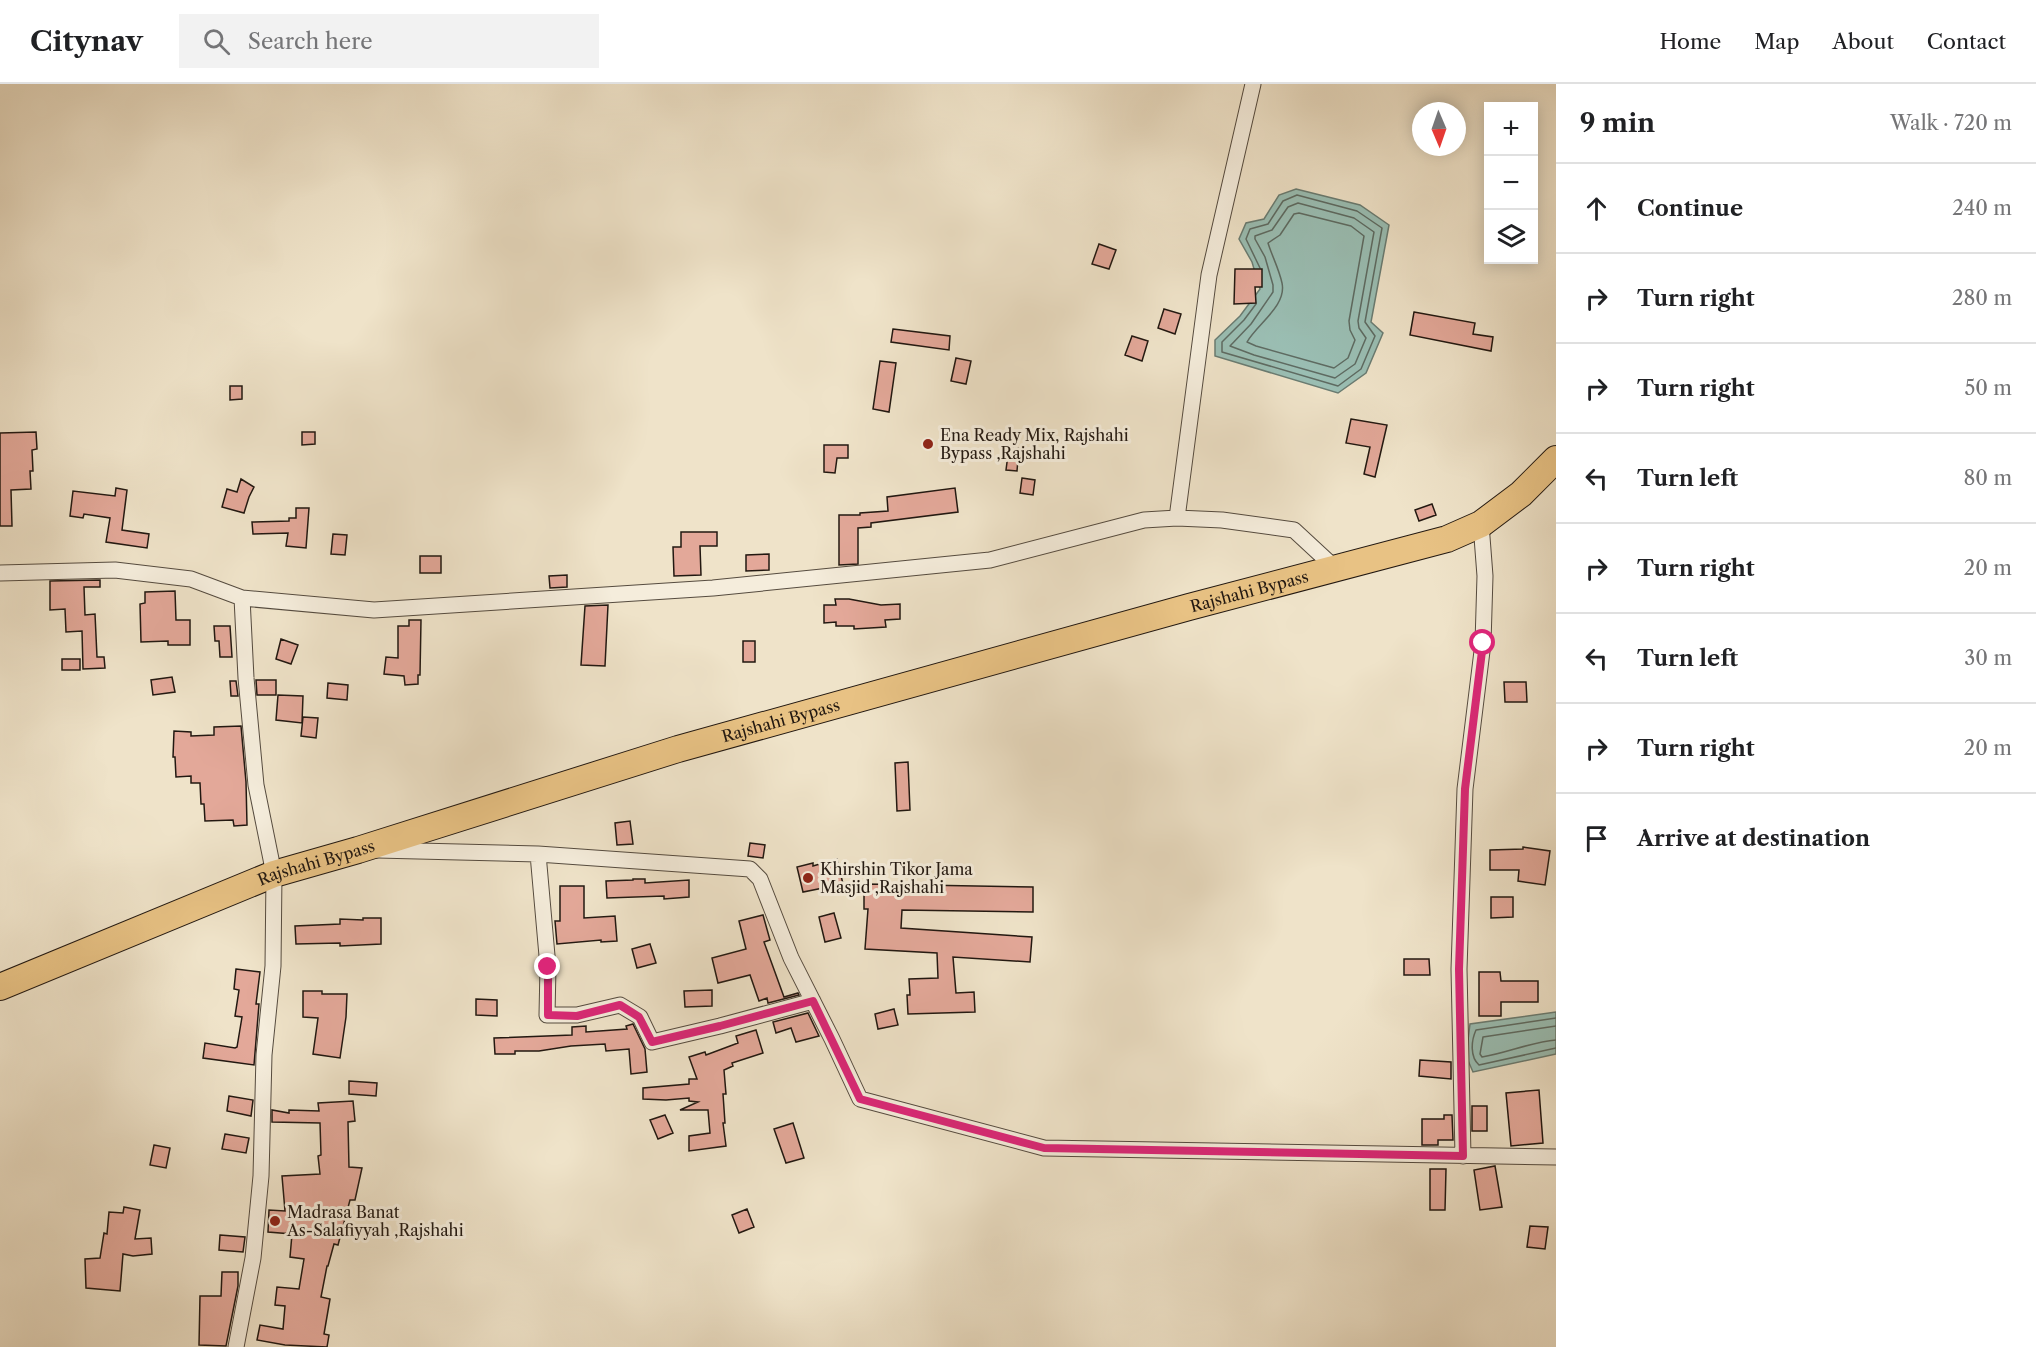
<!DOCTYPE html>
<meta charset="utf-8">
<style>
body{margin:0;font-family:"Libre Caslon Text",serif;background:#f2f2f2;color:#202124}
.controls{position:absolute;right:18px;top:18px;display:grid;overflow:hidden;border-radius:0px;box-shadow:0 3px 15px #0003}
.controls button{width:54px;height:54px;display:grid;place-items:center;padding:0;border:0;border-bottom:2px solid #e0e0e0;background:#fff;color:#202124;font:30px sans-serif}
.compass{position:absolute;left:1412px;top:18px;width:54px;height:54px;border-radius:50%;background:#fff;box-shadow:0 3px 15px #0003;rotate:178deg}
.stop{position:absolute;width:18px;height:18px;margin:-14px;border:4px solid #db2777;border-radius:50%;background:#fff}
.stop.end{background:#db2777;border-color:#fff;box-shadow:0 2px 6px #0008}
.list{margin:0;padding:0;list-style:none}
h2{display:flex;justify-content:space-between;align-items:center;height:78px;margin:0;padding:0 24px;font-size:26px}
h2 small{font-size:20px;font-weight:400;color:#757577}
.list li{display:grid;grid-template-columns:39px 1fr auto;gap:18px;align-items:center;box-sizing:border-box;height:90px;padding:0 24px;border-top:2px solid #e0e0e0}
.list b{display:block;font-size:22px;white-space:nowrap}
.list em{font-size:20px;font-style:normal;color:#757577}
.icon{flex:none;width:33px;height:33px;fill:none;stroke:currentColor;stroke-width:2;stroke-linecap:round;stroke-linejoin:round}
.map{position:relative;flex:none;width:1556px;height:1263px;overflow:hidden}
header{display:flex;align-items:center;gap:36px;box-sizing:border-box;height:84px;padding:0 30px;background:#fff;border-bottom:2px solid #e0e0e0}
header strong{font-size:28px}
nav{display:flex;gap:33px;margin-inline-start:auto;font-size:21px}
.search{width:420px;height:54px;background:#f2f2f2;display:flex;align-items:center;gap:15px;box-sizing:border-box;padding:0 21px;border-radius:0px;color:#757577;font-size:22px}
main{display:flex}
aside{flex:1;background:#fff}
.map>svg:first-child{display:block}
.water{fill:#9abeb3;stroke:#6a7c72;stroke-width:1.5}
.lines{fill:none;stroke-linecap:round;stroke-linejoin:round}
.shore{stroke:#5e6b62;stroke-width:1.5}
.building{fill:#e3a899;stroke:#221811;stroke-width:1.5}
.minor-casing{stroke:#554b3f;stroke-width:17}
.trunk-casing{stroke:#221811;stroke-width:28}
.minor{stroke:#f5eddc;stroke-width:15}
.trunk{stroke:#e8c284;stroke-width:26}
.route{stroke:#db2777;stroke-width:8}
.poi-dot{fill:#8f2418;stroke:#f5eddc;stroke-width:2}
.labels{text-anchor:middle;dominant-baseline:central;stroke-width:6;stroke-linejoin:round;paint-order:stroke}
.poi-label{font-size:16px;fill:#221811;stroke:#f5eddc;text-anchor:start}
.street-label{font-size:16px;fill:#221811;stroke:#f5eddc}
</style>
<header>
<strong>Citynav</strong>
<div class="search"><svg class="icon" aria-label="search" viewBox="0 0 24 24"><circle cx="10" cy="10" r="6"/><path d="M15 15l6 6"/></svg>Search here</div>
<nav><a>Home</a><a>Map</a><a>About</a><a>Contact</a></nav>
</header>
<main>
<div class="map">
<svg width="1556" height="1263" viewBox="0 0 1556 1263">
<rect width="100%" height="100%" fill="#efe3c9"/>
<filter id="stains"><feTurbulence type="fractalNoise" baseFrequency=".00333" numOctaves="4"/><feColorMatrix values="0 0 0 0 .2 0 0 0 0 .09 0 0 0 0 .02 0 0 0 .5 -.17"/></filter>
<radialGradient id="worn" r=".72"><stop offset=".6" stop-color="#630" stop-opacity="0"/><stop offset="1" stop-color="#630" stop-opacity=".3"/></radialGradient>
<!-- water -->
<path class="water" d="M1296,105L1360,121L1389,141L1371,238L1383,249L1366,289L1338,309L1215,272V256L1240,232L1260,205L1252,178L1239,155L1246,139L1264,135L1279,111Z
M1556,928V970L1473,988L1466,972L1470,940Z"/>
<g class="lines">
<!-- shore -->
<path class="shore" d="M1298,119L1354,134L1374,148L1358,237L1359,244L1366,254L1355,280L1335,294L1254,271L1230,262L1251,240L1273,208V201L1265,173L1255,155V152L1272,146L1288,123Z
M1299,129L1351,142L1364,152L1349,237L1350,246L1355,256L1348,274L1334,284L1256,262L1247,258C1257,240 1287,222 1282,199C1279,185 1272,172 1268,159L1280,151L1294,130Z
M1256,220L1244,236L1222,258V268L1338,302L1361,285L1375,252L1365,238L1382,144L1357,127L1297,111L1283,117L1268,140L1250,145L1246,155L1260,184
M1556,934L1476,946C1471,957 1470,973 1479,981L1556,964
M1556,942L1483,953L1480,970L1482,973C1507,969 1531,958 1556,956"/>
</g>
<!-- building -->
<path class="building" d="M1099,160L1116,166L1109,185L1092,180Z
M1235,185H1262V203H1255L1256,219L1234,220Z
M1164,225L1181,230L1175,250L1158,244Z
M1414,228L1475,239L1473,250L1493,253L1491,267L1410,251Z
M893,245L950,252L949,266L891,258Z
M1132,252L1148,257L1142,277L1125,271Z
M956,274L971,277L966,300L951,297Z
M880,277L896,279L889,328L873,325Z
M230,302H242V315L230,316Z
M1351,335L1387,341L1375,393L1364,390L1370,363L1346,359Z
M36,348L37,365L32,366L33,387H30L31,405L11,406L12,442H0V349Z
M302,348H315V360L302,361Z
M824,361H848V374H837L835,389L824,388Z
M1009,363L1019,364L1017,387L1006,386Z
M1022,394L1035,396L1033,411L1020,409Z
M241,395L254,403L249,413L244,429L222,423L227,405L237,408Z
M116,404L127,406L122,446L149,450L147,464L106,458L110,434L84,430L83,434L70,432L73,407L115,412Z
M955,404L958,428L871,439V443L858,444V480L839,481V431H860V429L888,427L887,413Z
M1432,420L1436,431L1419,437L1415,426Z
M296,424H309L306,464L286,462L288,449L253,450L252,438L289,437V434H296Z
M681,448H717V462H700L701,491L674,492L673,463H681Z
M333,450L347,451L345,471L331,470Z
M769,470V486L746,487V471Z
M420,472H441V489H420Z
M567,491V503L550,504L549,492Z
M100,496V503H84L85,531L95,530L97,573H104L105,584L83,585L82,547L66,548L65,525L50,526V497Z
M175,507L176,536H190V561H168V557L141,558L140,520L145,519V508Z
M835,515H849L881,521L900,520V535L885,536L886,543L854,545V542H836V538L824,539V521H836Z
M608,521L605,582L581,581L585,522Z
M409,536H421L420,591H418V600L405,601L404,592L384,590L386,573L398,574V542H409Z
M214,542H230L232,573H220L219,557H215Z
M281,555L298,561L291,580L276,575Z
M743,557H755V578H743Z
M62,575H80V586H62Z
M172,593L175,608L153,611L151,596Z
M256,596H276V611H257Z
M230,597H236L238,612H231Z
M1504,598H1526L1527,618H1505Z
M328,599L348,601L347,616L327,614Z
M278,611L303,612L302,639L276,636Z
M303,633L318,634L316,654L301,652Z
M241,642L246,698L247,741L234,742L233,736L205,737L204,720H201L200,699H191V692L176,693L175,673H173L174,647L191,648V652L214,651V643Z
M908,678L910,726L897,727L895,679Z
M630,737L633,760L617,761L615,739Z
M750,759L765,761L763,774L748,772Z
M1523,763L1550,767L1545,801L1518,797L1519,786H1490V766L1523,765Z
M837,775L843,800L803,808L797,783L813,779V782Z
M633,795H645V799L689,796V813L664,815V812L607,814L606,797L633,796Z
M864,800L1033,803V828L902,826L901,844L1032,853L1030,878L953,873L956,909L974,908L975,928L908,930L907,911H910L909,895L938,894L937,869L865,865L868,825H864Z
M560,802H584V834L615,832L617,857L601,858V856L557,860L555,837H560Z
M1491,813H1513V833L1491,834Z
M834,829L841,854L825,858L819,833Z
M763,831L770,856L764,858L784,913L798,909L799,911L768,919L767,914L759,917L750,891L718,899L712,874L746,865L739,837Z
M363,834H381V860L340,862V859L296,860L295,842L340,840V835L363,836Z
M650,860L656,879L637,884L632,865Z
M1404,875H1429L1430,891H1404Z
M236,885L260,888L256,920H259L254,981L203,974L205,959L235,964L237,963L242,933L235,932L239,906L234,905Z
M1479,888H1500L1501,897H1538V918H1501V932H1479Z
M712,906V922L685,923L684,907Z
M303,907H322V910H347L346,933L340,974L313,970L318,934L303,933Z
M476,915L497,916V932L476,931Z
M894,925L898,941L878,945L875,930Z
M808,929L819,952L796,958L791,944L776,949L773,938Z
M633,940L645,965L647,988L631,990L629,965L606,967L605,960L571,962L539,967H515V970H495L494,954L572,951V943L586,942V948L627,945L626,942Z
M756,946L763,969L732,979L733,982L724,986L726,1010H723L725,1039H723L726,1062L689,1067V1052L710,1049L708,1026H680L698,1018L689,1017V1014L666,1016L643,1015V1004L689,1000V995H697L689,973L705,968L706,971L738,959L736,952Z
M1420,976L1451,978V995L1419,992Z
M349,997L377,999L376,1012L349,1010Z
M1539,1006L1543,1059L1511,1062L1506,1009Z
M229,1012L253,1016L251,1032L227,1027Z
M353,1017L355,1037L348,1038L349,1083L362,1084L355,1116H350L338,1161L334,1160L328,1182H327L321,1213L330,1215L324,1250L329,1251L327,1263L285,1261L257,1256L260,1241L283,1245L285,1222L275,1221L277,1203L299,1205L304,1175L290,1173L292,1150L268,1148L269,1126L285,1127L282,1092L320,1090L318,1072L321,1071L320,1039L272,1038V1026L289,1029V1026L319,1027L318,1019Z
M1472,1022H1487V1047H1472Z
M665,1031L673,1049L658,1055L650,1036Z
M1444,1031H1452L1453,1056H1438V1061H1422V1035H1444Z
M793,1039L804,1074L786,1079L774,1045Z
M225,1050L249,1054L246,1069L222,1065Z
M154,1061L170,1064L166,1084L150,1081Z
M1495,1082L1502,1123L1480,1126L1474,1086Z
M1430,1085H1446L1445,1126H1430Z
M124,1123L140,1126L135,1155L151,1154L152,1170L133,1172L123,1170L120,1207L86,1204L85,1175L100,1174L104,1149L107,1150L109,1128L123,1129Z
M747,1125L754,1143L739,1149L732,1131Z
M1530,1142L1548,1143L1545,1165L1527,1163Z
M220,1151L245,1153L243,1168L219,1166Z
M222,1188H238V1202L226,1262L199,1261L200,1212H221Z"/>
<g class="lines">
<defs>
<path id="minor" d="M1177,434L1209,191L1253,0
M0,489L115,486L191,495L242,514L246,594L256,701L274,790L273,882L264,971L261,1092L253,1174L236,1263
M242,514L374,526L713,504L990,476L1144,436L1177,434L1222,436L1294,446L1335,484
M377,766L538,770L750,785L760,795L791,874L832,955L860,1015L1044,1064L1556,1073
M538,770L548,883L547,931H577L620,921L640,933L652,958L720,942L813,917
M1463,1072L1459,885L1465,705L1483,559L1485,492L1481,440"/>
<g id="trunk">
<path id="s1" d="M0,903L274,790L358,766L678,665L1189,523L1447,455L1481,440L1521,410L1556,375"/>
</g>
</defs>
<!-- minor casing -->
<use href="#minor" class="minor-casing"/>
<!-- trunk casing -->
<use href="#trunk" class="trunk-casing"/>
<!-- minor -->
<use href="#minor" class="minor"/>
<!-- trunk -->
<use href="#trunk" class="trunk"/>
</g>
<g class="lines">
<!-- route -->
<path class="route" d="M548,883V931L577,932L620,921L639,933L652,958L720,942L813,917L860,1015L1044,1064L1463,1072L1459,885L1465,705L1483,559"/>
</g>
<!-- markers -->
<g class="poi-dot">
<circle cx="928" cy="360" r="6"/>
<circle cx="808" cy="794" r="6"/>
<circle cx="275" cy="1137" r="6"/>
</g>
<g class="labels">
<!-- poi labels -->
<g class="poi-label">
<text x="940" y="351">Ena Ready Mix, Rajshahi<tspan x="940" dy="18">Bypass ,Rajshahi</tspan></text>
<text x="820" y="785">Khirshin Tikor Jama<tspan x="820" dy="18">Masjid ,Rajshahi</tspan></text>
<text x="287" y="1128">Madrasa Banat<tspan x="287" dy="18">As-Salafiyyah ,Rajshahi</tspan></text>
</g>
<!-- street labels -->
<g class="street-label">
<text stroke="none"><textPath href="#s1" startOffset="1312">Rajshahi Bypass</textPath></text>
<text stroke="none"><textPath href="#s1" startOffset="826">Rajshahi Bypass</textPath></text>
<text stroke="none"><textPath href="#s1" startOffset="340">Rajshahi Bypass</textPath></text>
</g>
</g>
<rect width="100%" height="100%" filter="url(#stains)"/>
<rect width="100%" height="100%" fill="url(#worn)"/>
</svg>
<div class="controls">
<button>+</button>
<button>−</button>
<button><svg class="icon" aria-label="layers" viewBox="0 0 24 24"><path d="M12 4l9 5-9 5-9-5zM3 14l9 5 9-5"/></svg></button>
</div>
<svg class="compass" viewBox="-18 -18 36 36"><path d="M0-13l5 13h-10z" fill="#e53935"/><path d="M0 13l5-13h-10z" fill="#757577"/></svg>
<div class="stop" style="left:1483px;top:559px"></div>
<div class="stop end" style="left:548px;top:883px"></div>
</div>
<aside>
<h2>9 min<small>Walk · 720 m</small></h2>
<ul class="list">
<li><svg class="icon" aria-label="ahead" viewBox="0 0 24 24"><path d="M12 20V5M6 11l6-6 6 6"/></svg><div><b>Continue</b></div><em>240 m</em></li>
<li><svg class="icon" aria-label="right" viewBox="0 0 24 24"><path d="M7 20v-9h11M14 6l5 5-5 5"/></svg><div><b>Turn right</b></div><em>280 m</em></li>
<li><svg class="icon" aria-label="right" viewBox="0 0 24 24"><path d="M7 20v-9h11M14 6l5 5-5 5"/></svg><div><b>Turn right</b></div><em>50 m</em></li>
<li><svg class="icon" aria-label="left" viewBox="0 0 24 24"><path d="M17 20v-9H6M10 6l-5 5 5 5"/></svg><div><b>Turn left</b></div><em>80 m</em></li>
<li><svg class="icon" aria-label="right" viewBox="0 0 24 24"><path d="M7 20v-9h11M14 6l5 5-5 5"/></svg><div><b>Turn right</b></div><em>20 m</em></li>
<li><svg class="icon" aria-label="left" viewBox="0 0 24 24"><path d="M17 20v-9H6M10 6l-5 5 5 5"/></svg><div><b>Turn left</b></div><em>30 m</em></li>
<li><svg class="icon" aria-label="right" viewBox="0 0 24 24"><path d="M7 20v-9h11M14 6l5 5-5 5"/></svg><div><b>Turn right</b></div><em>20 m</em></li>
<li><svg class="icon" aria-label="arrive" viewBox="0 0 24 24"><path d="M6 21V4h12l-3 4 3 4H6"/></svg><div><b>Arrive at destination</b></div></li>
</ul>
</aside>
</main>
